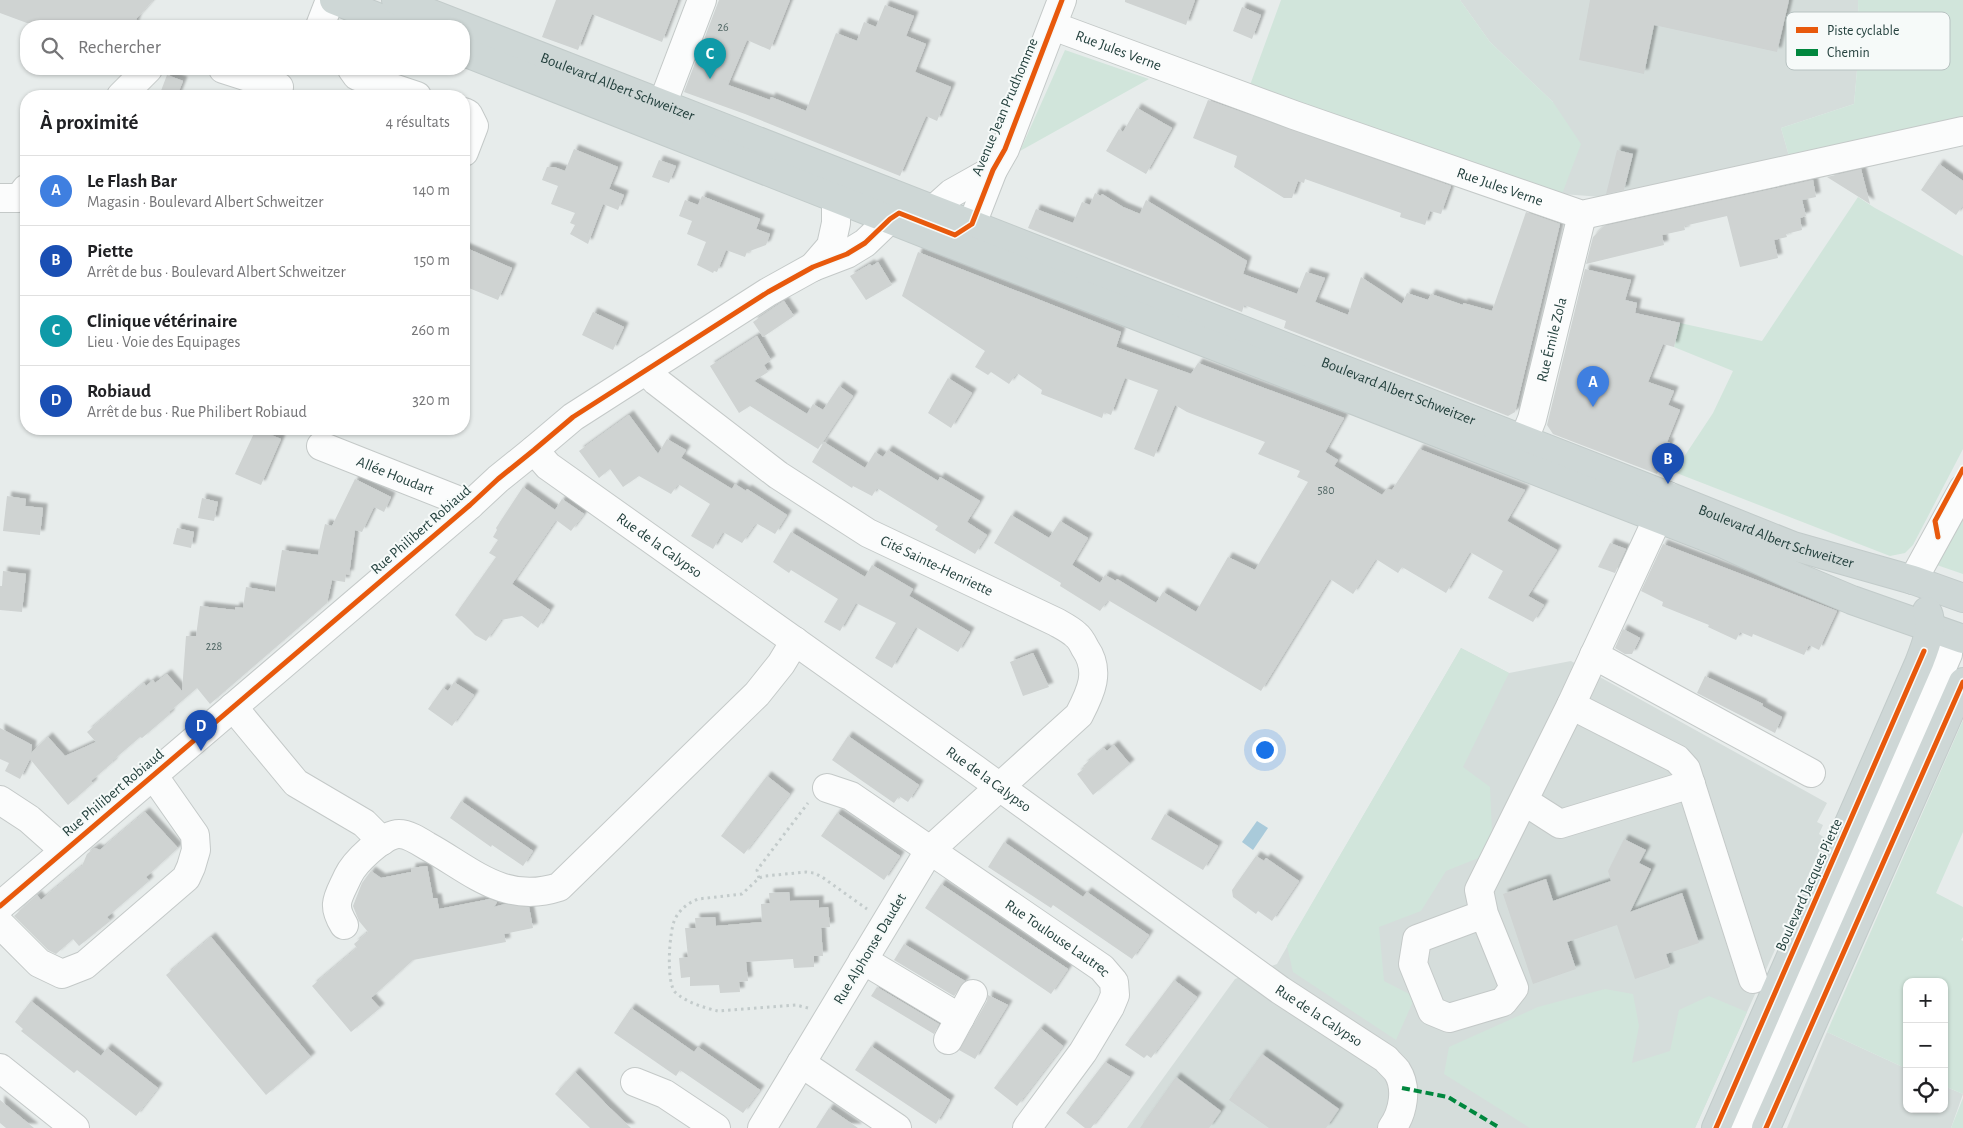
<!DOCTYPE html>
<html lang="fr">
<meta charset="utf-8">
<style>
body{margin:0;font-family:"Alegreya Sans",sans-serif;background:#f2f2f2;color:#202124}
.controls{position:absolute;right:15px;bottom:15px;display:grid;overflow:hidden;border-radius:10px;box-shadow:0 1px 4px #0004}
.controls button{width:45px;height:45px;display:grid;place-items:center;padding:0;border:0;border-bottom:1px solid #e0e0e0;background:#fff;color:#202124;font:25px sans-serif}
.you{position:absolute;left:1264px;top:749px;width:18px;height:18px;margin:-12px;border:4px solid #fff;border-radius:50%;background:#1a73e8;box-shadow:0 0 0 8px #1a73e833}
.badge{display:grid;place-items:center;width:32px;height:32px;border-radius:50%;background:#2563eb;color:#fff;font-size:16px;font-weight:700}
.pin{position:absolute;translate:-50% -41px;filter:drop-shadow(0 1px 2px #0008)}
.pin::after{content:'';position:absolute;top:26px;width:18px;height:15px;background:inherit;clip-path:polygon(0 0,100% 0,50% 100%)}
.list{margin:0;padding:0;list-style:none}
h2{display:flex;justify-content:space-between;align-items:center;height:65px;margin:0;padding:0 20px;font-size:21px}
h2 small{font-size:16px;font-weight:400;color:#757577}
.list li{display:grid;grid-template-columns:32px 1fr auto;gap:15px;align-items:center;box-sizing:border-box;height:70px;padding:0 20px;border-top:1px solid #e0e0e0}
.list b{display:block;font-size:19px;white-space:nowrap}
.list p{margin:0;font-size:16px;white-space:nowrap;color:#757577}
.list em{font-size:16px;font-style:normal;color:#757577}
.icon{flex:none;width:28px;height:28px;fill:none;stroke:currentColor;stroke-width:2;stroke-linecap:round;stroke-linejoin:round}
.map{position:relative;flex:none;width:1963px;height:1128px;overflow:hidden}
.search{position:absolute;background:#fff;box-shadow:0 1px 4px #0004;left:20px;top:20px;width:450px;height:55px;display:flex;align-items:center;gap:12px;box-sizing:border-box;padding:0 18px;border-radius:20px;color:#757577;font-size:19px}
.panel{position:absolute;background:#fff;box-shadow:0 1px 4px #0004;left:20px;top:90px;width:450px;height:345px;border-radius:20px}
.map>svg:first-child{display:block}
.built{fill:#d5dddb}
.green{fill:#d1e5db}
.water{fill:#a9cada}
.building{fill:#cfd3d2;filter:url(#shadow)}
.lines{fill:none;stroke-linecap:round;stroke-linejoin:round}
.minor-casing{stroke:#c4c9c8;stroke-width:30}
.major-casing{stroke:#c2cbca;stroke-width:30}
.path{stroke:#c3cbcb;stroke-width:3;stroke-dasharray:2.5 4;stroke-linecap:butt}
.minor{stroke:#fbfcfc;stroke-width:28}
.major{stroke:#ced7d6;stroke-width:28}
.quiet{stroke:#00873e;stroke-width:4;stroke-dasharray:8 4;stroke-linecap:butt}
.cycleway-casing{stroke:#f6faf9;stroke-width:8}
.cycleway{stroke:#e8590c;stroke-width:5}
.labels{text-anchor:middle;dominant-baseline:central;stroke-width:4;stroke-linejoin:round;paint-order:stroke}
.number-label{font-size:12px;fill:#506664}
.street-label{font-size:15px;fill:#24413e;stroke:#f6faf9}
.key{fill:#f6faf9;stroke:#b7c2c1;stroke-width:1}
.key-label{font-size:14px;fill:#24413e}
</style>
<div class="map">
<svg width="1963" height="1128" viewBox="0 0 1963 1128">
<defs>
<filter id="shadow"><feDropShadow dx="4.5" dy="-4.5" stdDeviation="1" flood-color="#0004"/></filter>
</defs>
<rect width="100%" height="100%" fill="#e7eceb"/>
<!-- built -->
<path class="built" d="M1460,0H1858L1859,48L1854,104L1781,128L1789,156L1602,197L1562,194L1553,102L1490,42Z
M1461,648L1509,673L1571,661L1827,803L1817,822L1823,825L1819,834L1825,838L1695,1128H1127L1235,979L1277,964Z
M1827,1032L1907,1069V1109H1944V1086L1963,1094L1951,1128H1787Z"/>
<!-- green -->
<path class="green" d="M1281,0H1460L1490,42L1553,102L1581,144L1562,194L1250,85Z
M1858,0H1963V122L1789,156L1781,128L1854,104L1859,48Z
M1065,50L1149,79L1020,151Z
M1858,197L1875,208L1963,256V449L1913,545L1905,553L1890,556L1674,472L1713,413L1733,371L1674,347L1680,323L1762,341Z
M1963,504V574L1931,563Z
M1461,648L1509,673L1463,767L1490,787L1492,832L1481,857L1446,871L1421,911L1379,927L1384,981L1415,997L1396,1040L1293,972L1287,946Z
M1963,720V832L1936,893L1963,907V937L1961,940L1963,941V1094L1944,1086V982H1907V1069L1827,1032Z
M1605,989L1633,994L1639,1026L1632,1063L1670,1051L1679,1010L1709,996L1747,1012L1695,1128H1530L1444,1074L1449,1047L1538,1007Z
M1963,1098V1128H1951Z"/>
<!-- water -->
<path class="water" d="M1257,821L1268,828L1253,850L1242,842Z"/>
<!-- building -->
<path class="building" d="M0,0H153L137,18L134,26H35L0,13Z
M556,0H678L662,42L592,14L578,50L542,37Z
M719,0H790L770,50L747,40L728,85L770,100L771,97L806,111L836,33L857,41L864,22L876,27L885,5L914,16L906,36L926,44L915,72L951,87L937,121L926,116L900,176L745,114L684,92Z
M1125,0H1195L1186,25L1125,2Z
M1590,0H1789L1777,52L1654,25L1644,74L1579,60Z
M1242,7L1261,15L1252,39L1233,31Z
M167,75L183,81L177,96H159Z
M1208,100L1451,186L1441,214L1430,211L1425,225L1400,217L1401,213L1305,179L1304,183L1298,181L1292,198H1284L1234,167L1237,156L1193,138Z
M1137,108L1172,128L1146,174L1106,151L1119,129L1123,132Z
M574,149L618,167L609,189L624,195L618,210L603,204L588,244L570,234L575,225L570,223L575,213L551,204L558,186L542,180L547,167H554L565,171Z
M1617,150L1633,154L1624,190L1606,194Z
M659,160L676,166L669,183L652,177Z
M1939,164L1963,181V205L1956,215L1921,190Z
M1861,169L1870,204L1827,177Z
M1813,180L1816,197L1802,200L1806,216L1800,218L1802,230L1786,234L1787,237L1774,240L1778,258L1740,267L1727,216L1684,226L1685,230L1662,235L1664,245L1586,264L1593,237L1604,226Z
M1095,193L1101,196L1102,194L1123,207L1140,214L1146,200L1247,261L1243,274L1297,294L1306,272L1325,278L1315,302L1348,315L1361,277L1402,304L1407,293L1428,300L1431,294L1463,305V303L1492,311L1526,212L1560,224L1515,412L1508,416L1284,328L1286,321L1244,305L1242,312L1028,228L1036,209L1073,223L1082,202L1090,205Z
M702,196L760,219L756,229L770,234L766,245L747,252L745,257L726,250L717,272L714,271L713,273L697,265L706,242L687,234L692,221L679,216L685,200L698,205Z
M464,247L512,268L498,300L464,286Z
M918,252L1121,332L1116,347L1191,374L1198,363L1344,418L1325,452L1338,460L1334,466L1382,495L1387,489L1392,490L1419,449L1525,490L1507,521L1557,550L1528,596L1544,605L1533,622L1488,598L1503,571L1470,552L1446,593L1402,567L1398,573L1376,559L1353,594L1330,579L1261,691L1108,600L1100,611L1060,586L1061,583L994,543L1011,515L1049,538L1060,521L1088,538L1072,565L1100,583L1105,575L1116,581L1117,579L1156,603L1163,592L1196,612L1228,557L1255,570L1308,482L1297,477L1300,471L1258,454L1265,442L1187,412L1175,405L1154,457L1134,449L1158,390L1125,378L1111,415L1104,412L1102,418L1041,394L1042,390L1017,373L1009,384L991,372L988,375L975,367L985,351L902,296Z
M878,262L892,285L866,300L850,276L870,264L872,266Z
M1585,269L1631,280L1625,300L1637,303L1635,313L1680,323L1674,347L1663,344L1648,382L1674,391L1668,405L1680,410L1667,442L1670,443L1657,474L1553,434L1547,425Z
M784,301L794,316L763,337L753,322Z
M593,312L624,327L613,350L582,335Z
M757,336L771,360L764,365L768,372L754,381L807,414L813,404L823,410L839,386L853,396L818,449L750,406L739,413L710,366Z
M948,378L972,393L951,428L928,413Z
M629,415L658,454L667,439L686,450L681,458L732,489L735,484L746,491L747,489L787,515L775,534L756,523L742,543L723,532L713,549L691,536L710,504L678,484L671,494L639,476L623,487L610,469L599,478L579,451Z
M256,429L281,439L261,485L235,474Z
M824,442L865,468L875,452L883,457L888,450L938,481L940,477L980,501L967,522L987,535L975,554L935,530L938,526L877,488L872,496L853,486L852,488L812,462Z
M355,479L391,497L384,512L374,507L362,532L355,530L349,575L346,574L345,582L332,580L327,603L210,704L197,688L169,712L170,714L142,738L140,737L112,761L113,762L91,781L93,783L68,805L30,759L20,779L5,771L9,763L0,759V728L32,745L31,753L48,737L65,756L96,742L87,732L144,683L146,686L153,680L155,683L167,674L182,691L186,636H196L200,606L235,610V607L243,608L246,587L275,592L282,550L318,555L325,524L332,526Z
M523,487L555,510L562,499L584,514L571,531L556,520L512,584L550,610L538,628L522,616L501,620L486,641L475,635L455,615L496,557L489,553L498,540L493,537L497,530L496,528Z
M7,496L26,499L25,506L43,508L40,535L3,531Z
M202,498L218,502L214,521L198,518Z
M177,528L194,532L191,548L173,544Z
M791,532L865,577L872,565L913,589L909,596L970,632L958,652L916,627L892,668L875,658L896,623L856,603L840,631L824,622L838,599L791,570L789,573L773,562Z
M1610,543L1626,549L1615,573L1598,567Z
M1663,544L1837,611L1819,650L1809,645L1804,655L1753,634L1752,637L1740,632L1736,640L1708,627L1709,625L1662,606L1663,602L1641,591Z
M3,571L26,574L22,612L0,610V586H2Z
M1623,629L1640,638L1632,654H1625L1615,648Z
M1033,653L1049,687L1023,696L1010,662Z
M1705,676L1763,704L1762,706L1782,717L1775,733L1697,693Z
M454,682L474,695L452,726L428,709L443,688L448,691Z
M848,736L919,785L908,802L899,796L894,803L832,760Z
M1114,745L1130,764L1093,795L1077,774L1085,768L1083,766L1104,748L1107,751Z
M767,776L790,794L744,854L721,836Z
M461,801L533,851L523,866L492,845L491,847L450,818Z
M145,812L178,848L146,877L149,881L107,917L110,921L79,946L73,939L56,954L48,950L14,916L37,895L41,900L82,866L87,854L95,848L100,850Z
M837,813L900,856L884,880L821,836Z
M1165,814L1218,846L1203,870L1151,839Z
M1624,839L1646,850L1639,863L1651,869L1630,912L1682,893L1699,943L1666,954L1670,967L1635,979L1617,925L1567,942L1576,969L1533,984L1503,894L1546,879L1553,901L1611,881L1608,871Z
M1004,842L1083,897L1087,892L1149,935L1132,959L1053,905L1051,908L988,867Z
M1256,856L1264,861L1266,858L1299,881L1272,921L1258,911L1256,914L1233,897L1232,890Z
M427,866L433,898H437L439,909L490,899L497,902L494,907L505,904L529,907L533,928L504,934L506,942L413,960L371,998L380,1008L351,1032L312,986L357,948L354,944L368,932L359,921L353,906L362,883L371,871L381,878L411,872V868Z
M941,884L1068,969L1051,994L925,908Z
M789,892L790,901L819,900V908L828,907L830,927L821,928L823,956H814V967L794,968L793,959L746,962L748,981L739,982L740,992L720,993L719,985L690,986V977L681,978L679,958L688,957L685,928H696L695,918L715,917L716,926L762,922L761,904L770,903L769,893Z
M211,937L311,1057L266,1095L166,975Z
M904,944L965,981L954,996L894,960Z
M1174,980L1197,997L1151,1058L1147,1055L1144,1058L1125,1045Z
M877,987L939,1024L934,1034L871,996Z
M988,995L1008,1005L975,1059L959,1050L987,1001Z
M31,1001L101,1056L107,1048L158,1088L136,1116L77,1070L74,1073L21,1031L23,1029L15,1022Z
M631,1008L694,1052L698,1047L760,1090L743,1113L680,1070L676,1076L614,1033Z
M1040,1028L1063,1046L1017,1106L994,1088Z
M871,1046L950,1100L936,1124L855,1070Z
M1262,1054L1339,1109L1326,1128H1269L1229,1100Z
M1105,1062L1130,1077L1091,1128H1085L1066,1113Z
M575,1072L608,1106L631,1128H590L555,1094Z
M1176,1077L1221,1111L1209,1128H1140Z
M0,1100L34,1128H6L0,1123Z
M829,1108L858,1128H816Z"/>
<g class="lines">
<defs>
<g id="minor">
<path d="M320,26L330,0"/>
<path id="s1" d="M1053,26L1294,115L1582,215L1963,131"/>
<path d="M223,69L279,87"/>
<path d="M352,69L357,76L417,96"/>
<path d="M121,96L148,69"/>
<path d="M464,112L468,114L474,126L464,152"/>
<path d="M654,126L702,0"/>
<path d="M0,198H19L26,189"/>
<path d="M916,216L923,219L952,193L993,170"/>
<path d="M950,233L955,235L972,224L993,170L1005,149L1062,0"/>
<path d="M813,267L831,246L836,223V197L844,188"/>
<path id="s2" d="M646,370L656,381L778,475L868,533L1056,622C1063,626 1071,630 1076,635C1080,638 1083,644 1085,648C1101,671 1091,692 1079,715L929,851L762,1128"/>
<path id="s3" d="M321,446L470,505"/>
<path id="s4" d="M534,450L548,466L975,769L1280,990L1386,1059C1389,1063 1394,1067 1397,1071C1408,1088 1403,1113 1392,1128"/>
<path id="s5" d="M1515,462L1532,419L1582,215"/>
<path d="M1913,580L1963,489"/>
<path d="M1594,655L1811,773"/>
<path d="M1571,705L1677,759L1686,769L1753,979"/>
<path d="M233,707L296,783L364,823L382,841"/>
<path id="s6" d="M827,788L851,796L1102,968L1114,982L1115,995L1110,1007L1083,1052L1027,1128"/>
<path d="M0,800L29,819L64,850"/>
<path d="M1524,801L1560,824L1691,784"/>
<path d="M0,906L470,505L498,479L534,450L573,417L768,292L813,267L847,254L865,243L890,219L899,213L910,217"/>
<path d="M1484,914L1417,939L1413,964L1432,1011L1449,1018L1503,1002L1514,988L1484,914L1479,890L1571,705L1668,496"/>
<path d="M0,924L39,963L62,974L85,965L186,878L191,867L196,850L195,835L153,775"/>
<path d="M344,925C331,904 338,898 348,876C354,863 383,834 399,834C408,834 419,841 427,846C471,870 504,905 559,887L757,694L781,664L795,641"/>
<path d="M863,960L960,1018"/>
<path d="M948,1040L973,994"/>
<path d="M801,1063L897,1128"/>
<path d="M0,1068L75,1128"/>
<path d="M635,1082L665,1094L716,1128"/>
<path d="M1741,1128L1948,654"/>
</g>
<g id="major">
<path d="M334,0L400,26"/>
<path id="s7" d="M396,0L1668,496L1793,546L1913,580L1963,598"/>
<path d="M464,52C626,117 790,179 952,244L1724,544L1790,574L1852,600L1963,639"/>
<path d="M1716,1128L1919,663C1924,650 1935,624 1927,611"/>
<path d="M1766,1128L1963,682"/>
</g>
</defs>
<!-- minor casing -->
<use href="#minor" class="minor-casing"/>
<!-- major casing -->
<use href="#major" class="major-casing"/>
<!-- path -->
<path class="path" d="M759,878L757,870L808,803
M808,1008L796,1005L718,1011C705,1008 685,1002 675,992C666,982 669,931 675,919C680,909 688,903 698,899L742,894L759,878L765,876L806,872L814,873L822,877L867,909"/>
<!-- minor -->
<use href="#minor" class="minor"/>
<!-- major -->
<use href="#major" class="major"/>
<!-- quiet -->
<path class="quiet" d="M1402,1088L1448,1097L1500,1128"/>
<defs>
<path id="cycleway" d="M1938,537L1935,521L1963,469
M0,906L470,505L498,479L534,450L573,417L768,292L813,267L847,254L865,243L890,219L899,213L955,235L972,224L993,170L1005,149L1062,0
M1716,1128L1924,651
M1766,1128L1963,682"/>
</defs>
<!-- cycleway casing -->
<use href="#cycleway" class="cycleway-casing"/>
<!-- cycleway -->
<use href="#cycleway" class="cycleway"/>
</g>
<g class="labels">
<!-- number labels -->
<g class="number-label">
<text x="723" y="27">26</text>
<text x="1326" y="490">580</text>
<text x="214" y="646">228</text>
</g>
<!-- street labels -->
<g class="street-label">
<text stroke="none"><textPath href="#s1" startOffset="70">Rue Jules Verne</textPath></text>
<text stroke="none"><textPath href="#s7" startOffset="238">Boulevard Albert Schweitzer</textPath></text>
<text transform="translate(1005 107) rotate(-67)">Avenue Jean Prudhomme</text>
<text stroke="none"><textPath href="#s1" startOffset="475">Rue Jules Verne</textPath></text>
<text stroke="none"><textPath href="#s5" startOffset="128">Rue Émile Zola</textPath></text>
<text stroke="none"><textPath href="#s7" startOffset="1076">Boulevard Albert Schweitzer</textPath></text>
<text stroke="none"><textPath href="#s3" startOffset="80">Allée Houdart</textPath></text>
<text transform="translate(421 530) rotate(-41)">Rue Philibert Robiaud</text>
<text stroke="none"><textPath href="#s7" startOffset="1481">Boulevard Albert Schweitzer</textPath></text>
<text stroke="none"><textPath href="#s4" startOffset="158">Rue de la Calypso</textPath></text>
<text stroke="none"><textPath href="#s2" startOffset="352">Cité Sainte-Henriette</textPath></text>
<text stroke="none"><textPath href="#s4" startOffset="562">Rue de la Calypso</textPath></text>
<text transform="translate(113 793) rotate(-40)">Rue Philibert Robiaud</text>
<text transform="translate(1809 885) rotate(-66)">Boulevard Jacques Piette</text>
<text stroke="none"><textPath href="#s6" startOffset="276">Rue Toulouse Lautrec</textPath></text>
<text transform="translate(870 949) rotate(-59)">Rue Alphonse Daudet</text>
<text stroke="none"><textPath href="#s4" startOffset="968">Rue de la Calypso</textPath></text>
</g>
</g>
<!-- legend -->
<rect x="1786" y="12" width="164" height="58" rx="8" class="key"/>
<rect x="1796" y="27" width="22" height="6" fill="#e8590c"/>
<rect x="1796" y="49" width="22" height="7" fill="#00873e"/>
<g class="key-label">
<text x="1827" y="35">Piste cyclable</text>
<text x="1827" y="57">Chemin</text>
</g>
</svg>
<div class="controls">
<button>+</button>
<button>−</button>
<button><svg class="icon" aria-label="locate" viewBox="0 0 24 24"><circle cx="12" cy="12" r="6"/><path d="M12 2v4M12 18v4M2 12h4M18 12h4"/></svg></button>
</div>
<div class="you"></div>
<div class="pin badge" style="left:1593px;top:407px;background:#3f7fe0">A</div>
<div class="pin badge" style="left:1668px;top:484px;background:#1a4fb4">B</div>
<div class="pin badge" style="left:710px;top:79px;background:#0f9aa8">C</div>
<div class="pin badge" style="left:201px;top:751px;background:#1a4fb4">D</div>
<div class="search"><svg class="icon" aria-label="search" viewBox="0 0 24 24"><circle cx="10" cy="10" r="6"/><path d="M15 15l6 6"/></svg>Rechercher</div>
<section class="panel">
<h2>À proximité<small>4 résultats</small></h2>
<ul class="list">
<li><span class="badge" style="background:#3f7fe0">A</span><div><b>Le Flash Bar</b><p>Magasin · Boulevard Albert Schweitzer</p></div><em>140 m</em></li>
<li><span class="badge" style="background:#1a4fb4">B</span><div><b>Piette</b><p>Arrêt de bus · Boulevard Albert Schweitzer</p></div><em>150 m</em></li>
<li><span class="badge" style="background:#0f9aa8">C</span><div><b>Clinique vétérinaire</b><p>Lieu · Voie des Equipages</p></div><em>260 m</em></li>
<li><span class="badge" style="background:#1a4fb4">D</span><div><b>Robiaud</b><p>Arrêt de bus · Rue Philibert Robiaud</p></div><em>320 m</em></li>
</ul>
</section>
</div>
